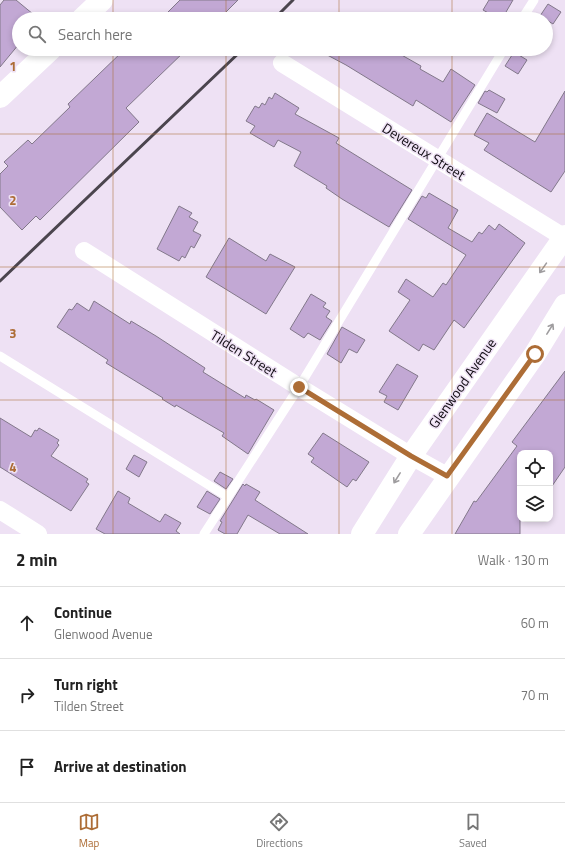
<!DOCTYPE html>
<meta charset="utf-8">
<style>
body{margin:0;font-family:"Titillium Web",sans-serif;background:#f6f6f6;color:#222}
.controls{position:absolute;right:12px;bottom:12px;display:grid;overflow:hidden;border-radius:8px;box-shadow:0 2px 6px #0003}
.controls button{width:36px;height:36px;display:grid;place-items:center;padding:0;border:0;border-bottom:1px solid #e0e0e0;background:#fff;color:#222;font:20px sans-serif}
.stop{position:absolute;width:12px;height:12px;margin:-9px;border:3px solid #ad6d36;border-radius:50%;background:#fff}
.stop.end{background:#ad6d36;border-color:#fff;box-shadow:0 1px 4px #0008}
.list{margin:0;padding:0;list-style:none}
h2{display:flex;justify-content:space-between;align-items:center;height:52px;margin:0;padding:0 16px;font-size:17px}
h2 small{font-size:13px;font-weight:400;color:#767676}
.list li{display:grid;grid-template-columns:26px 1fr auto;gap:12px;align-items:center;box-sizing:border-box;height:72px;padding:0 16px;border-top:1px solid #e0e0e0}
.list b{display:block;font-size:15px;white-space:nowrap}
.list p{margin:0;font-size:13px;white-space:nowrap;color:#767676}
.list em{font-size:13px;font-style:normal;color:#767676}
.icon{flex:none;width:22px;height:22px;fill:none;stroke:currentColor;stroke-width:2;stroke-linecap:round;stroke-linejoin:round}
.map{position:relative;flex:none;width:565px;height:534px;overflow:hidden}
.search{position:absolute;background:#fff;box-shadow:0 2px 6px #0003;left:12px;right:12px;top:12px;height:44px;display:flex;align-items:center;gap:10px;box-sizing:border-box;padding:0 14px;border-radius:22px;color:#767676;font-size:15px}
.sheet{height:268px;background:#fff}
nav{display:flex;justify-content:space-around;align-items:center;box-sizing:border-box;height:56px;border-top:1px solid #e0e0e0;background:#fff;font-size:11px;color:#767676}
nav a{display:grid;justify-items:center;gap:2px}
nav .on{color:#ad6d36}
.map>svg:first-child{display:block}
.building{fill:#c2a8d4;stroke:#82788a}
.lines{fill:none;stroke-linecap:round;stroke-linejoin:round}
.service{stroke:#fff;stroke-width:9}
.minor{stroke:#fff;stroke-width:18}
.tertiary{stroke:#fff;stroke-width:22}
.primary{stroke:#fff;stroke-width:22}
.rail{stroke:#4b454e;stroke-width:3}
.oneway{stroke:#9f9d9f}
.route{stroke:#ad6d36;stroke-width:5}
.grid{fill:none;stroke:#ad6d36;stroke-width:1;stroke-opacity:0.55}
.labels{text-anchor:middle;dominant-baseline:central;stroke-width:3;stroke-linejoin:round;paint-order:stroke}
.street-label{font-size:14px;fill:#0e0a10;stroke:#eee1f4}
.grid-label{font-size:13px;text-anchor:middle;font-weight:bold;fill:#ad6d36;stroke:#eee1f4;stroke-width:3;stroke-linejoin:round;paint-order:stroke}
</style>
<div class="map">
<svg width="565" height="534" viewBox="0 0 565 534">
<rect width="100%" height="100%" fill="#eee1f4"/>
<!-- building -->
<path class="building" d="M4,0H16L39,19H19V44L0,67V5Z
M180,0H238L219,19H161Z
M489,0H513L502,19H499L483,10Z
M548,4L561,12L553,24L540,16Z
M125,49H187L126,108L139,122L40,220L36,216L22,230L0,207V174L8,166L4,162L28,140L32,144L70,107L68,104Z
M316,49H391L421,66L420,69L443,82L451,69L475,85L451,122L416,100L413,106L346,65Z
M514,52L527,60L518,74L505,66Z
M489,90L505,99L497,113L478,103L485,91L487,92Z
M565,91V171L551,192L484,150L489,143L474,135L487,113L535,142Z
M275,93L299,108L295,114L339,138L336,143L412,190L389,227L342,199L326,188L327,186L294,166L301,152L278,140L274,147L250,133L255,126L246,121L255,106L259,108L262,103L265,105L269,97L272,99Z
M429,193L458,210L448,228L472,242L479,232L482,234L489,225L495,230L499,224L525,243L464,328L454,320L434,350L423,344L419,351L389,331L410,300L398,292L406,279L433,297L443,283L446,285L466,255L408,219L422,196L426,198Z
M179,206L192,213L189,217L198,222L193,231L201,235L194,248L191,246L185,258L182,256L179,261L157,249Z
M229,238L266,261L270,254L295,267L266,314L206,277Z
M311,294L326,303L323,307L330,311L326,317L332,321L320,340L308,333L304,338L290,329Z
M94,301L130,324L131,321L156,336L205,368L203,372L245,398L246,395L255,400L256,399L274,410L248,454L222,436L224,433L176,405L175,407L162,399L163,398L106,363L108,360L57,327L69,309L72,310L77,303L89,311Z
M342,327L365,340L357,353L349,349L341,363L327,354Z
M397,364L418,376L398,410L384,402L387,396L379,392Z
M565,371V467L550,489V453H520V534H455L474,501L476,502L517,446L512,442Z
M0,418L31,437L35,430L37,431L39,428L59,440L57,443L59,445L51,456L88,479L86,482L89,484L71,511L0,467Z
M323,433L369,462L356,481L353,479L347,487L311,462L314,458L308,454Z
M134,455L147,462L139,477L126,469Z
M220,472L233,479L226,489L214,481Z
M243,484L245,486L246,484L260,492L255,500L308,534H280L248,515L237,534H225L218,530L222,522L220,521Z
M118,491L130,498L128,503L160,522L165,514L181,523L176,531L180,534H105L96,529Z
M207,491L220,499L210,514L197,507Z"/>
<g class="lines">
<!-- service -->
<path class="service" d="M522,19L534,0
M0,356L228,497
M204,534L299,387L504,49"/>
<!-- minor -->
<path class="minor" d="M282,63L565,238
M84,251L299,387L411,456L447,476
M0,510L38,534"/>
<!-- tertiary -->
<path class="tertiary" d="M82,19L102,0
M0,97L51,49"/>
<!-- primary -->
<path class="primary" d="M362,534L411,456L565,236
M409,534L535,354L565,305"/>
<!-- rail -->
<path class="rail" d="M274,19L293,0
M0,281L243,49"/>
</g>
<!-- one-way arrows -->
<defs><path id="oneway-shaft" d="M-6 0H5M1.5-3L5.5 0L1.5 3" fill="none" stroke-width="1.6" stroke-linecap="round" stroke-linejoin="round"/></defs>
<g class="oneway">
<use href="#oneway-shaft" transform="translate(543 268) rotate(125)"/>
<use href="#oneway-shaft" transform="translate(550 329) rotate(-58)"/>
<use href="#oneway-shaft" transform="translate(397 478) rotate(122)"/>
</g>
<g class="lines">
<!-- route -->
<path class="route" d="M299,387L411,456L447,476L535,354"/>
</g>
<!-- grid -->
<path class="grid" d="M113,0V19M226,0V19M339,0V19M452,0V19M113,49V534M226,49V534M339,49V534M452,49V534M0,134H565M0,267H565M0,400H565"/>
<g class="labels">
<!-- street labels -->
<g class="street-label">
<text transform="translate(424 151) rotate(32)">Devereux Street</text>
<text transform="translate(244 353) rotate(32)">Tilden Street</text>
<text transform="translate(462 383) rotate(-55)">Glenwood Avenue</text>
</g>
</g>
<g class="grid-label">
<text x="13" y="71">1</text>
<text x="13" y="205">2</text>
<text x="13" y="338">3</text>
<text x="13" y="472">4</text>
</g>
</svg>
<div class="controls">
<button><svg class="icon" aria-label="locate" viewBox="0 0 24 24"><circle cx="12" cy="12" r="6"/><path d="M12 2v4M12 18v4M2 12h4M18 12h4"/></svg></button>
<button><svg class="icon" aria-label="layers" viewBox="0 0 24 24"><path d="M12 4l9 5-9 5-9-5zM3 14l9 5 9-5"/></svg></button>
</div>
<div class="stop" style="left:535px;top:354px"></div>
<div class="stop end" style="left:299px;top:387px"></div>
<div class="search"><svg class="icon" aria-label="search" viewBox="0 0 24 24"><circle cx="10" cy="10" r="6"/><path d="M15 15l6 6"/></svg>Search here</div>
</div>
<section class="sheet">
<h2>2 min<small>Walk · 130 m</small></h2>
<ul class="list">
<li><svg class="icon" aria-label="ahead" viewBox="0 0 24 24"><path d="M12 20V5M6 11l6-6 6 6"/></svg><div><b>Continue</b><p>Glenwood Avenue</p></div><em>60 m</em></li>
<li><svg class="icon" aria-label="right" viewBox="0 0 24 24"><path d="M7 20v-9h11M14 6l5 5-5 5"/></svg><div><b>Turn right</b><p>Tilden Street</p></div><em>70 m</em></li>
<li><svg class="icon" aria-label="arrive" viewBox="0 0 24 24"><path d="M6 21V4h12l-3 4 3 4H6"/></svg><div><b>Arrive at destination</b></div></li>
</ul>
</section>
<nav>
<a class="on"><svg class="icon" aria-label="map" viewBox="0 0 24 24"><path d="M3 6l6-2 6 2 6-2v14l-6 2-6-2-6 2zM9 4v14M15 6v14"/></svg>Map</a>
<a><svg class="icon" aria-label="directions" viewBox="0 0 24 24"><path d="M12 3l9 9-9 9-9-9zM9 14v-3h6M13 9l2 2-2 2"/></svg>Directions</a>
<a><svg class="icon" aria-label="saved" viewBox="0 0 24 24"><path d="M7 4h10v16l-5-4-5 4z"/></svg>Saved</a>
</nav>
